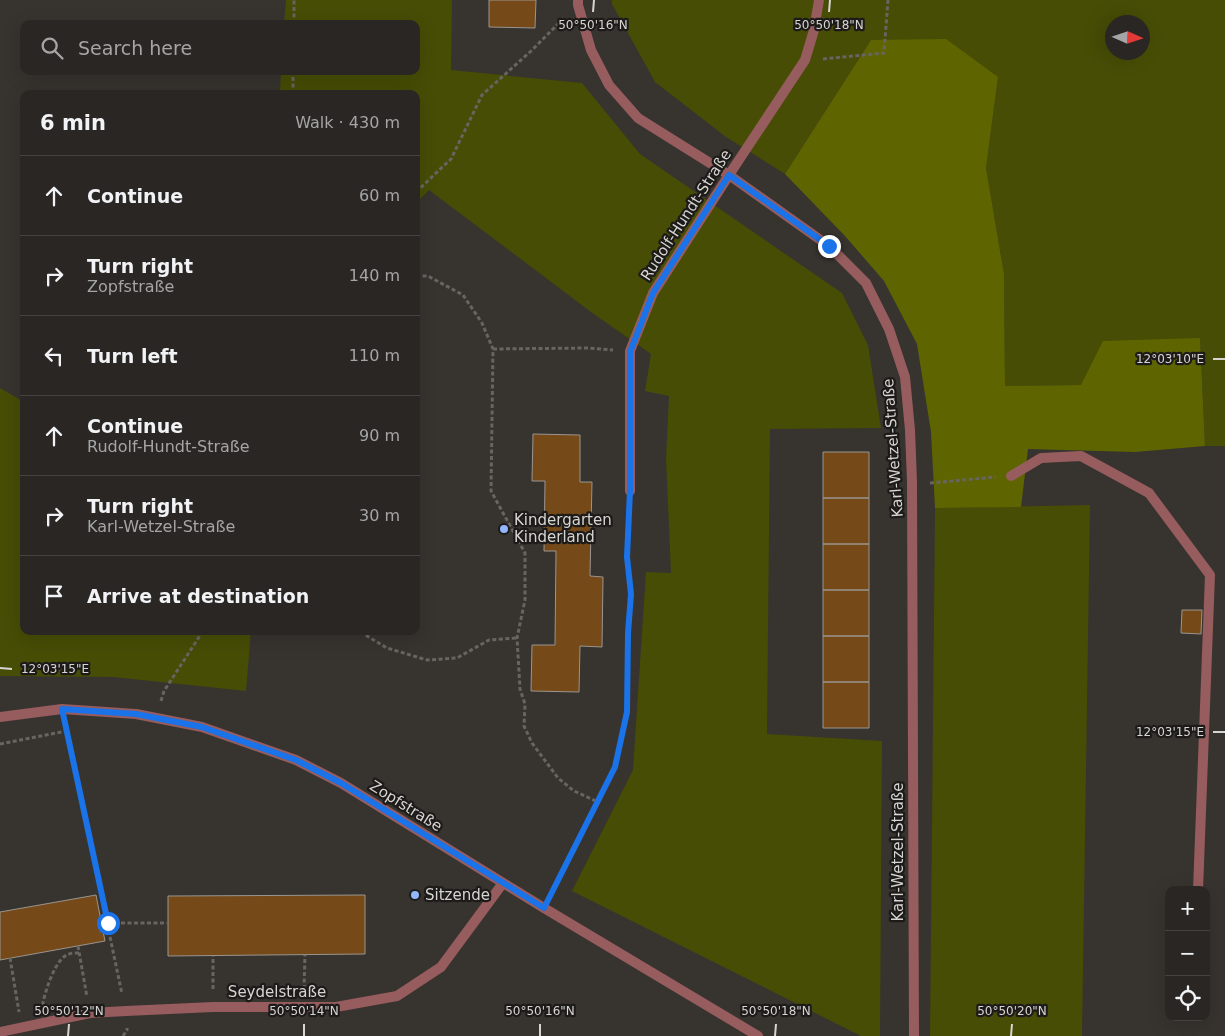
<!DOCTYPE html>
<meta charset="utf-8">
<style>
body{margin:0;font-family:"DejaVu Sans",sans-serif;background:#353230;color:#f1f3f6}
.controls{position:absolute;right:15px;bottom:15px;display:grid;overflow:hidden;border-radius:10px;box-shadow:0 5px 20px #0002}
.controls button{width:45px;height:45px;display:grid;place-items:center;padding:0;border:0;border-bottom:1px solid #454341;background:#292623;color:#f1f3f6;font:25px sans-serif}
.compass{position:absolute;left:1105px;top:15px;width:45px;height:45px;border-radius:50%;background:#292623;box-shadow:0 5px 20px #0002;rotate:93deg}
.stop{position:absolute;width:15px;height:15px;margin:-11px;border:4px solid #1a73e8;border-radius:50%;background:#fff}
.stop.end{background:#1a73e8;border-color:#fff;box-shadow:0 1px 5px #0008}
.list{margin:0;padding:0;list-style:none}
h2{display:flex;justify-content:space-between;align-items:center;height:65px;margin:0;padding:0 20px;font-size:21px}
h2 small{font-size:16px;font-weight:400;color:#a5a5a6}
.list li{display:grid;grid-template-columns:32px 1fr auto;gap:15px;align-items:center;box-sizing:border-box;height:80px;padding:0 20px;border-top:1px solid #454341}
.list b{display:block;font-size:19px;white-space:nowrap}
.list p{margin:0;font-size:16px;white-space:nowrap;color:#a5a5a6}
.list em{font-size:16px;font-style:normal;color:#a5a5a6}
.icon{flex:none;width:28px;height:28px;fill:none;stroke:currentColor;stroke-width:2;stroke-linecap:round;stroke-linejoin:round}
.map{position:relative;flex:none;width:1225px;height:1036px;overflow:hidden}
.search{position:absolute;background:#292623;box-shadow:0 5px 20px #0002;left:20px;top:20px;width:400px;height:55px;display:flex;align-items:center;gap:12px;box-sizing:border-box;padding:0 18px;border-radius:10px;color:#a5a5a6;font-size:19px}
.panel{position:absolute;background:#292623;box-shadow:0 5px 20px #0002;left:20px;top:90px;width:400px;height:545px;border-radius:10px}
.map>svg:first-child{display:block}
.green{fill:#474d05;fill-rule:evenodd}
.forest{fill:#5e6500}
.building{fill:#764a18;stroke:#999590}
.lines{fill:none;stroke-linecap:round;stroke-linejoin:round}
.path{stroke:#686461;stroke-width:3;stroke-dasharray:4 2.5;stroke-linecap:butt}
.lane{stroke:#965c5e;stroke-width:10}
.street{stroke:#965c5e;stroke-width:10}
.route{stroke:#1a73e8;stroke-width:6}
.ticks{fill:none;stroke:#d7d5d2;stroke-width:2}
.poi-dot{fill:#93b7fd;stroke:#1d1b19;stroke-width:2}
.labels{text-anchor:middle;dominant-baseline:central;stroke-width:4.5;stroke-linejoin:round;paint-order:stroke}
.street-label{font-size:15px;fill:#d7d5d2;stroke:#1d1b19}
.poi-label{font-size:15px;fill:#d7d5d2;stroke:#1d1b19;text-anchor:start}
.ticks-label{font-size:12px;text-anchor:middle;fill:#d7d5d2;stroke:#1d1b19;stroke-width:4.5;stroke-linejoin:round;paint-order:stroke}
</style>
<div class="map">
<svg width="1225" height="1036" viewBox="0 0 1225 1036">
<rect width="100%" height="100%" fill="#37332f"/>
<!-- green -->
<path class="green" d="M286,0H452L451,70L582,83L640,154L842,293L868,345L881,428L770,429L767,734L882,741L880,1036H861L572,891L633,770L646,572L671,573L666,459L669,396L645,391L651,354L591,312L429,190L416,203V94H280L281,71H416V24H284Z
M612,0H1225V446H1205L1200,339L1081,385L1005,386L1004,274L986,168L998,77L871,40L785,174L726,137L655,82L612,4ZM1112,22H1142V52H1112Z
M0,388L24,402V631H251L246,691L113,677L0,676Z
M1090,505L1082,1036H930L935,508Z"/>
<!-- forest -->
<path class="forest" d="M946,39L998,77L986,168L1004,274L1005,386L1081,385L1103,341L1200,338L1205,446L1135,452L1028,449L1021,507L935,508L931,432L917,344L884,281L845,236L785,174L871,40Z"/>
<!-- building -->
<path class="building" d="M489,0H536L535,28L489,27Z
M533,434L580,435V482H592L590,576L603,577L602,647L580,646L579,692L531,691L532,645H555L556,551H544L545,481H532Z
M823,452H869V498H823Z
M823,498H869V544H823Z
M823,544H869V590H823Z
M823,590H869V636H823Z
M1182,610H1202L1201,634L1181,633Z
M823,636H869V682H823Z
M823,682H869V728H823Z
M96,895L105,941L0,960V912Z
M365,895V954L168,956V896Z"/>
<g class="lines">
<!-- path -->
<path class="path" d="M294,24V0
M823,59L884,53L888,0
M293,94V71
M416,192L451,159L482,95L531,51L564,18
M416,276H428L463,295L482,323L493,349L491,491L525,553V600L517,638L520,689L525,704L524,726L532,743L558,778L574,791L598,802
M493,349L588,348L613,350
M930,483L996,477
M361,631L367,636L387,648L427,660L457,658L489,640L517,638
M161,701L164,691L203,631
M66,727L122,994
M0,744L67,731
M552,892L615,767L627,712L628,633L631,594L627,557L629,507
M108,923H168
M78,946L87,997
M10,958L19,1012
M213,989V956
M304,989L305,955
M43,1005V1002C46,990 55,960 67,955C70,953 75,953 79,953
M123,1036L127,1030V1028"/>
<!-- lane -->
<path class="lane" d="M1011,476L1041,458L1081,456L1149,493L1210,575L1198,890
M630,491V351L653,293L729,175"/>
<!-- street -->
<path class="street" d="M578,0V5L591,50L609,85L638,118L729,175L829,246L866,283L889,329L905,377L910,430L912,482L914,1036
M729,175L805,60L814,30L819,0
M0,717L62,709L136,714L202,727L296,760L341,783L544,908L758,1036
M0,1032L90,1013L126,1011L213,1007H336L397,996L441,967L503,883"/>
</g>
<g class="lines">
<!-- route -->
<path class="route" d="M108,923L62,709L136,714L202,727L296,760L341,783L544,908L615,767L627,712L628,633L631,594L627,557L630,491V352L653,293L729,175L829,246"/>
</g>
<!-- ticks -->
<path class="ticks" d="M593,12L594,0M829,12L830,0M1213,359H1225M0,668L12,669M1213,732H1225M68,1036L69,1024M304,1036V1024M540,1036V1024M775,1036L776,1024M1011,1036L1012,1024"/>
<!-- markers -->
<g class="poi-dot">
<circle cx="504" cy="529" r="5"/>
<circle cx="415" cy="895" r="5"/>
</g>
<g class="labels">
<!-- street labels -->
<g class="street-label">
<text transform="translate(686 215) rotate(-57)">Rudolf-Hundt-Straße</text>
<text transform="translate(893 448) rotate(-94)">Karl-Wetzel-Straße</text>
<text transform="translate(406 806) rotate(32)">Zopfstraße</text>
<text transform="translate(898 852) rotate(-90)">Karl-Wetzel-Straße</text>
<text x="277" y="992">Seydelstraße</text>
</g>
<!-- poi labels -->
<g class="poi-label">
<text x="514" y="520">Kindergarten<tspan x="514" dy="17">Kinderland</tspan></text>
<text x="425" y="895">Sitzende</text>
</g>
</g>
<g class="ticks-label">
<text x="593" y="29">50°50'16"N</text>
<text x="829" y="29">50°50'18"N</text>
<text x="1170" y="363">12°03'10"E</text>
<text x="55" y="673">12°03'15"E</text>
<text x="1170" y="736">12°03'15"E</text>
<text x="69" y="1015">50°50'12"N</text>
<text x="304" y="1015">50°50'14"N</text>
<text x="540" y="1015">50°50'16"N</text>
<text x="776" y="1015">50°50'18"N</text>
<text x="1012" y="1015">50°50'20"N</text>
</g>
</svg>
<div class="controls">
<button>+</button>
<button>−</button>
<button><svg class="icon" aria-label="locate" viewBox="0 0 24 24"><circle cx="12" cy="12" r="6"/><path d="M12 2v4M12 18v4M2 12h4M18 12h4"/></svg></button>
</div>
<svg class="compass" viewBox="-18 -18 36 36"><path d="M0-13l5 13h-10z" fill="#e53935"/><path d="M0 13l5-13h-10z" fill="#a5a5a6"/></svg>
<div class="stop" style="left:108px;top:923px"></div>
<div class="stop end" style="left:829px;top:246px"></div>
<div class="search"><svg class="icon" aria-label="search" viewBox="0 0 24 24"><circle cx="10" cy="10" r="6"/><path d="M15 15l6 6"/></svg>Search here</div>
<section class="panel">
<h2>6 min<small>Walk · 430 m</small></h2>
<ul class="list">
<li><svg class="icon" aria-label="ahead" viewBox="0 0 24 24"><path d="M12 20V5M6 11l6-6 6 6"/></svg><div><b>Continue</b></div><em>60 m</em></li>
<li><svg class="icon" aria-label="right" viewBox="0 0 24 24"><path d="M7 20v-9h11M14 6l5 5-5 5"/></svg><div><b>Turn right</b><p>Zopfstraße</p></div><em>140 m</em></li>
<li><svg class="icon" aria-label="left" viewBox="0 0 24 24"><path d="M17 20v-9H6M10 6l-5 5 5 5"/></svg><div><b>Turn left</b></div><em>110 m</em></li>
<li><svg class="icon" aria-label="ahead" viewBox="0 0 24 24"><path d="M12 20V5M6 11l6-6 6 6"/></svg><div><b>Continue</b><p>Rudolf-Hundt-Straße</p></div><em>90 m</em></li>
<li><svg class="icon" aria-label="right" viewBox="0 0 24 24"><path d="M7 20v-9h11M14 6l5 5-5 5"/></svg><div><b>Turn right</b><p>Karl-Wetzel-Straße</p></div><em>30 m</em></li>
<li><svg class="icon" aria-label="arrive" viewBox="0 0 24 24"><path d="M6 21V4h12l-3 4 3 4H6"/></svg><div><b>Arrive at destination</b></div></li>
</ul>
</section>
</div>
